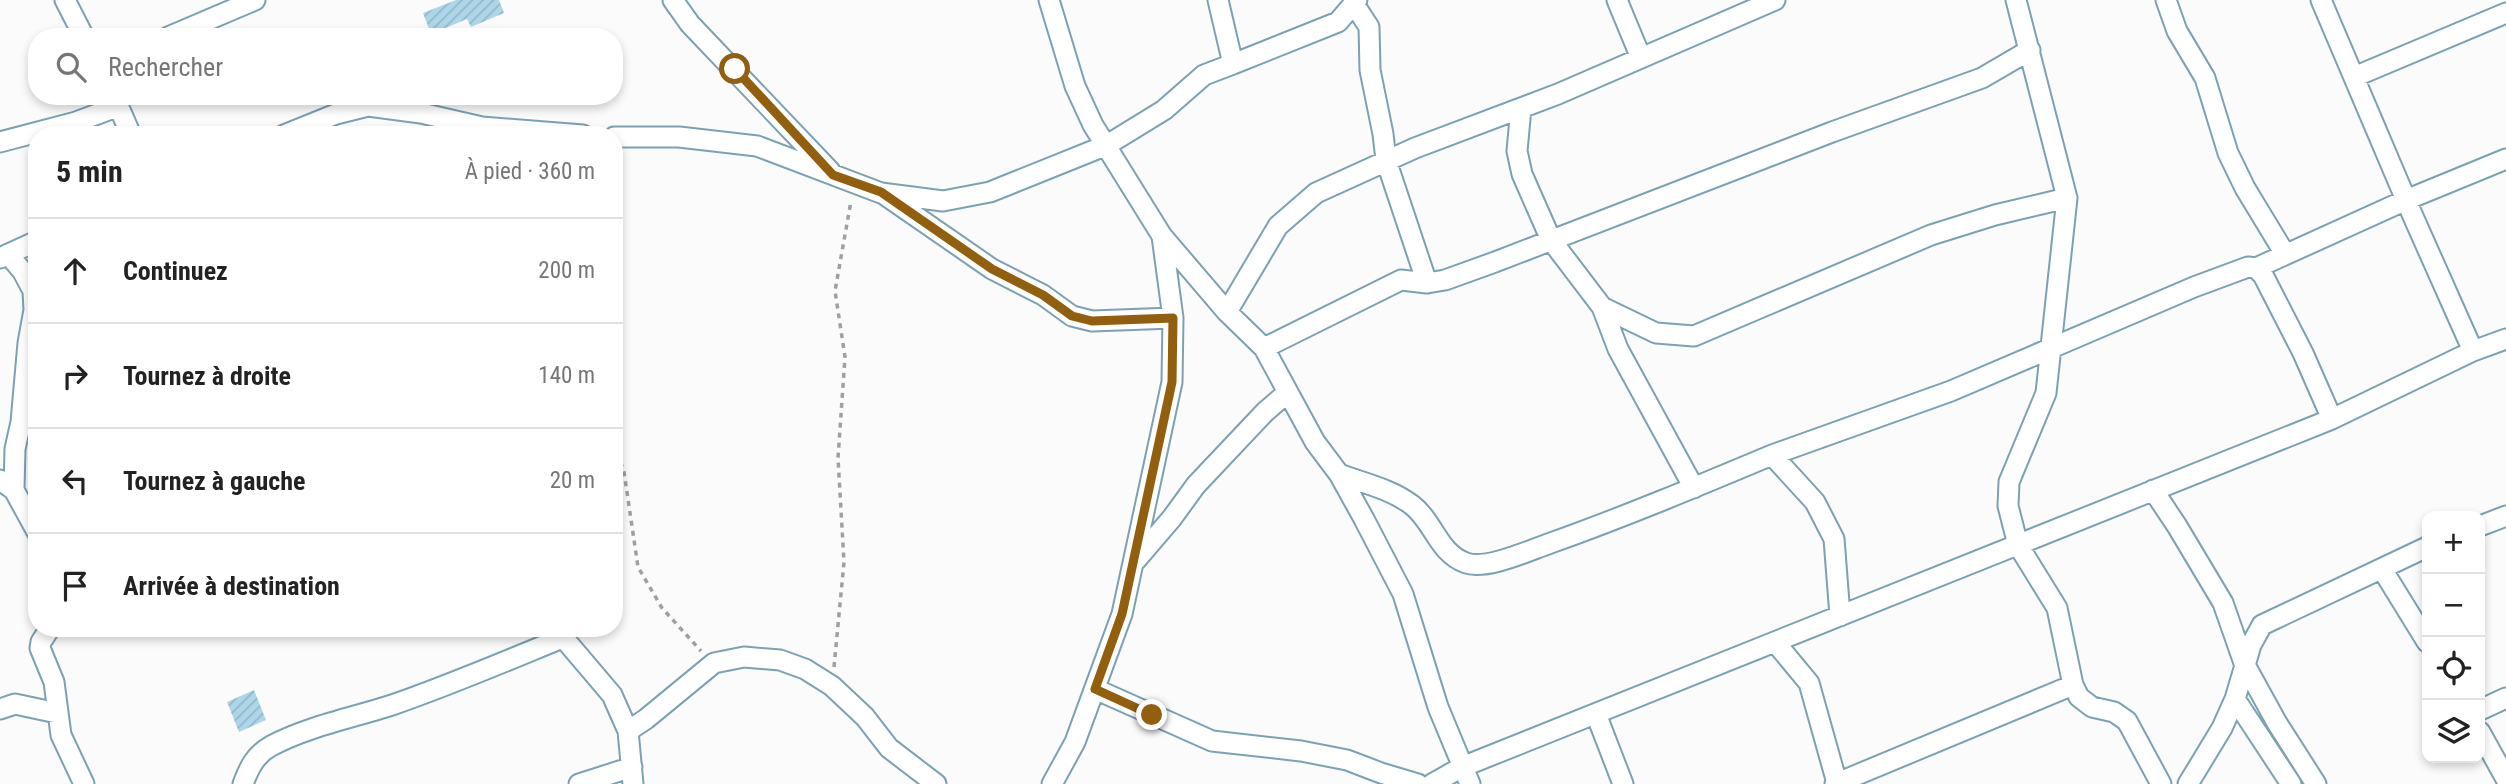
<!DOCTYPE html>
<html lang="fr">
<meta charset="utf-8">
<style>
body{margin:0;font-family:"Roboto Condensed",sans-serif;background:#f6f6f6;color:#222}
.controls{position:absolute;right:21px;bottom:21px;display:grid;overflow:hidden;border-radius:14px;box-shadow:0 4px 10px #0003}
.controls button{width:63px;height:63px;display:grid;place-items:center;padding:0;border:0;border-bottom:2px solid #e0e0e0;background:#fff;color:#222;font:35px sans-serif}
.stop{position:absolute;width:21px;height:21px;margin:-16px;border:5px solid #915f0e;border-radius:50%;background:#fff}
.stop.end{background:#915f0e;border-color:#fff;box-shadow:0 2px 7px #0008}
.list{margin:0;padding:0;list-style:none}
h2{display:flex;justify-content:space-between;align-items:center;height:91px;margin:0;padding:0 28px;font-size:30px}
h2 small{font-size:23px;font-weight:400;color:#767676}
.list li{display:grid;grid-template-columns:46px 1fr auto;gap:21px;align-items:center;box-sizing:border-box;height:105px;padding:0 28px;border-top:2px solid #e0e0e0}
.list b{display:block;font-size:26px;white-space:nowrap}
.list em{font-size:23px;font-style:normal;color:#767676}
.icon{flex:none;width:38px;height:38px;fill:none;stroke:currentColor;stroke-width:2;stroke-linecap:round;stroke-linejoin:round}
.map{position:relative;flex:none;width:2506px;height:784px;overflow:hidden}
.search{position:absolute;background:#fff;box-shadow:0 4px 10px #0003;left:28px;top:28px;width:595px;height:77px;display:flex;align-items:center;gap:18px;box-sizing:border-box;padding:0 24px;border-radius:28px;color:#767676;font-size:26px}
.panel{position:absolute;background:#fff;box-shadow:0 4px 10px #0003;left:28px;top:126px;width:595px;height:511px;border-radius:28px}
.map>svg:first-child{display:block}
.building{fill:url(#building-hatch)}
.lines{fill:none;stroke-linecap:round;stroke-linejoin:round}
.minor-casing{stroke:#7ba1b3;stroke-width:23}
.path{stroke:#9ba1a4;stroke-width:3.5;stroke-dasharray:5 5;stroke-linecap:butt}
.minor{stroke:#fff;stroke-width:19}
.route{stroke:#915f0e;stroke-width:9}
</style>
<div class="map">
<svg width="2506" height="784" viewBox="0 0 2506 784">
<defs>
<pattern id="building-hatch" width="6" height="6" patternUnits="userSpaceOnUse" patternTransform="scale(1.75)"><rect width="6" height="6" fill="#aed6e9"/><path d="M-1 1l2-2M0 6l6-6M5 7l2-2" fill="none" stroke="#94b7c7"/></pattern>
</defs>
<rect width="100%" height="100%" fill="#fbfbfb"/>
<!-- building -->
<path class="building" d="M456,0H499L504,13L471,27L467,19L431,34L423,13Z
M254,690L266,720L239,732L227,702Z"/>
<g class="lines">
<defs>
<path id="minor" d="M65,0L84,37
M673,0L690,24L830,171
M1049,0L1075,86L1093,125L1162,236L1227,312L1264,348L1315,442L1339,474L1364,519L1403,594L1438,707L1470,784
M1617,0L1641,58
M2016,0L2067,198L2046,393L2009,482L2008,506L2018,545L2057,608L2073,685L2079,697L2092,707L2114,712L2127,721L2161,784
M2166,0L2177,31L2205,78L2228,153L2245,188L2285,254
M2321,0L2412,214L2473,351
M1354,4L1369,27L1370,70L1383,134L1386,160L1427,283
M168,37L255,0
M1233,64L1338,22L1357,0
M2354,77L2506,13
M114,96L131,135
M1521,108L1517,151L1522,174L1551,240L1602,307L1656,333L1694,336L1931,235L1995,215L2067,198
M284,135L336,114L368,106L421,113L482,127L583,135
M614,137H679L757,146L881,193L943,201L990,192L1107,145L1164,110L1204,75L1233,64L1218,0
M0,142L76,122L119,106
M885,195L992,269L1043,295L1072,316L1092,321L1173,318
M8,254L23,272L33,291L34,310L28,343L21,422L15,449L14,490
M0,258L37,241
M2256,268L2406,200L2506,159
M1602,307L1618,349L1694,488
M1227,312L1278,226L1316,193L1415,148L1558,94L1775,0
M1264,348L1401,280L1427,283L1445,280L1495,262L1832,132L1982,78L2030,50
M1772,455L1951,391L2194,287L2248,267L2256,268L2263,275L2303,353L2332,419
M1339,474C1363,483 1391,489 1412,505C1434,522 1438,553 1466,563C1486,570 1528,551 1548,544C1624,517 1698,486 1772,455L1815,502L1834,539L1840,616
M0,480L14,490L37,532
M2153,490L2177,526L2223,603L2244,663L2277,723L2316,784
M2480,526L2506,516
M1136,560L1172,518L1196,485L1265,412L1288,392
M2382,569L2427,642
M50,628L41,642L40,648L54,682L61,735L84,784
M556,629L612,695L628,731L633,784
M1775,642L1809,683L1837,783
M1095,689L1212,741L1301,751L1347,760L1381,773L1418,784
M2235,699L2291,784
M0,709L15,704L57,713
M2480,710L2506,698
M1596,714L1623,784
M628,731L646,719L714,663L744,657L780,660L805,669L832,686L865,717L889,748L936,784
M2480,732L2506,779
M243,784C249,768 255,755 271,746C309,726 352,718 392,705C450,685 506,661 562,638
M579,784L632,767
M1052,784L1075,742L1122,614L1172,382L1173,318L1162,236
M1432,784L1462,767L2332,419L2473,351L2506,339
M1835,784L2073,685
M2188,784L2222,728L2235,699L2251,645L2262,625L2427,547"/>
</defs>
<!-- minor casing -->
<use href="#minor" class="minor-casing"/>
<!-- path -->
<path class="path" d="M614,443L624,472L638,567L662,608L701,651
M834,667L844,562L838,458L845,357L835,291L851,201"/>
<!-- minor -->
<use href="#minor" class="minor"/>
</g>
<g class="lines">
<!-- route -->
<path class="route" d="M735,69L833,175L881,192L992,269L1043,295L1072,316L1092,321L1173,318L1172,382L1122,614L1095,689L1152,715"/>
</g>
</svg>
<div class="controls">
<button>+</button>
<button>−</button>
<button><svg class="icon" aria-label="locate" viewBox="0 0 24 24"><circle cx="12" cy="12" r="6"/><path d="M12 2v4M12 18v4M2 12h4M18 12h4"/></svg></button>
<button><svg class="icon" aria-label="layers" viewBox="0 0 24 24"><path d="M12 4l9 5-9 5-9-5zM3 14l9 5 9-5"/></svg></button>
</div>
<div class="stop" style="left:735px;top:69px"></div>
<div class="stop end" style="left:1152px;top:715px"></div>
<div class="search"><svg class="icon" aria-label="search" viewBox="0 0 24 24"><circle cx="10" cy="10" r="6"/><path d="M15 15l6 6"/></svg>Rechercher</div>
<section class="panel">
<h2>5 min<small>À pied · 360 m</small></h2>
<ul class="list">
<li><svg class="icon" aria-label="ahead" viewBox="0 0 24 24"><path d="M12 20V5M6 11l6-6 6 6"/></svg><div><b>Continuez</b></div><em>200 m</em></li>
<li><svg class="icon" aria-label="right" viewBox="0 0 24 24"><path d="M7 20v-9h11M14 6l5 5-5 5"/></svg><div><b>Tournez à droite</b></div><em>140 m</em></li>
<li><svg class="icon" aria-label="left" viewBox="0 0 24 24"><path d="M17 20v-9H6M10 6l-5 5 5 5"/></svg><div><b>Tournez à gauche</b></div><em>20 m</em></li>
<li><svg class="icon" aria-label="arrive" viewBox="0 0 24 24"><path d="M6 21V4h12l-3 4 3 4H6"/></svg><div><b>Arrivée à destination</b></div></li>
</ul>
</section>
</div>
